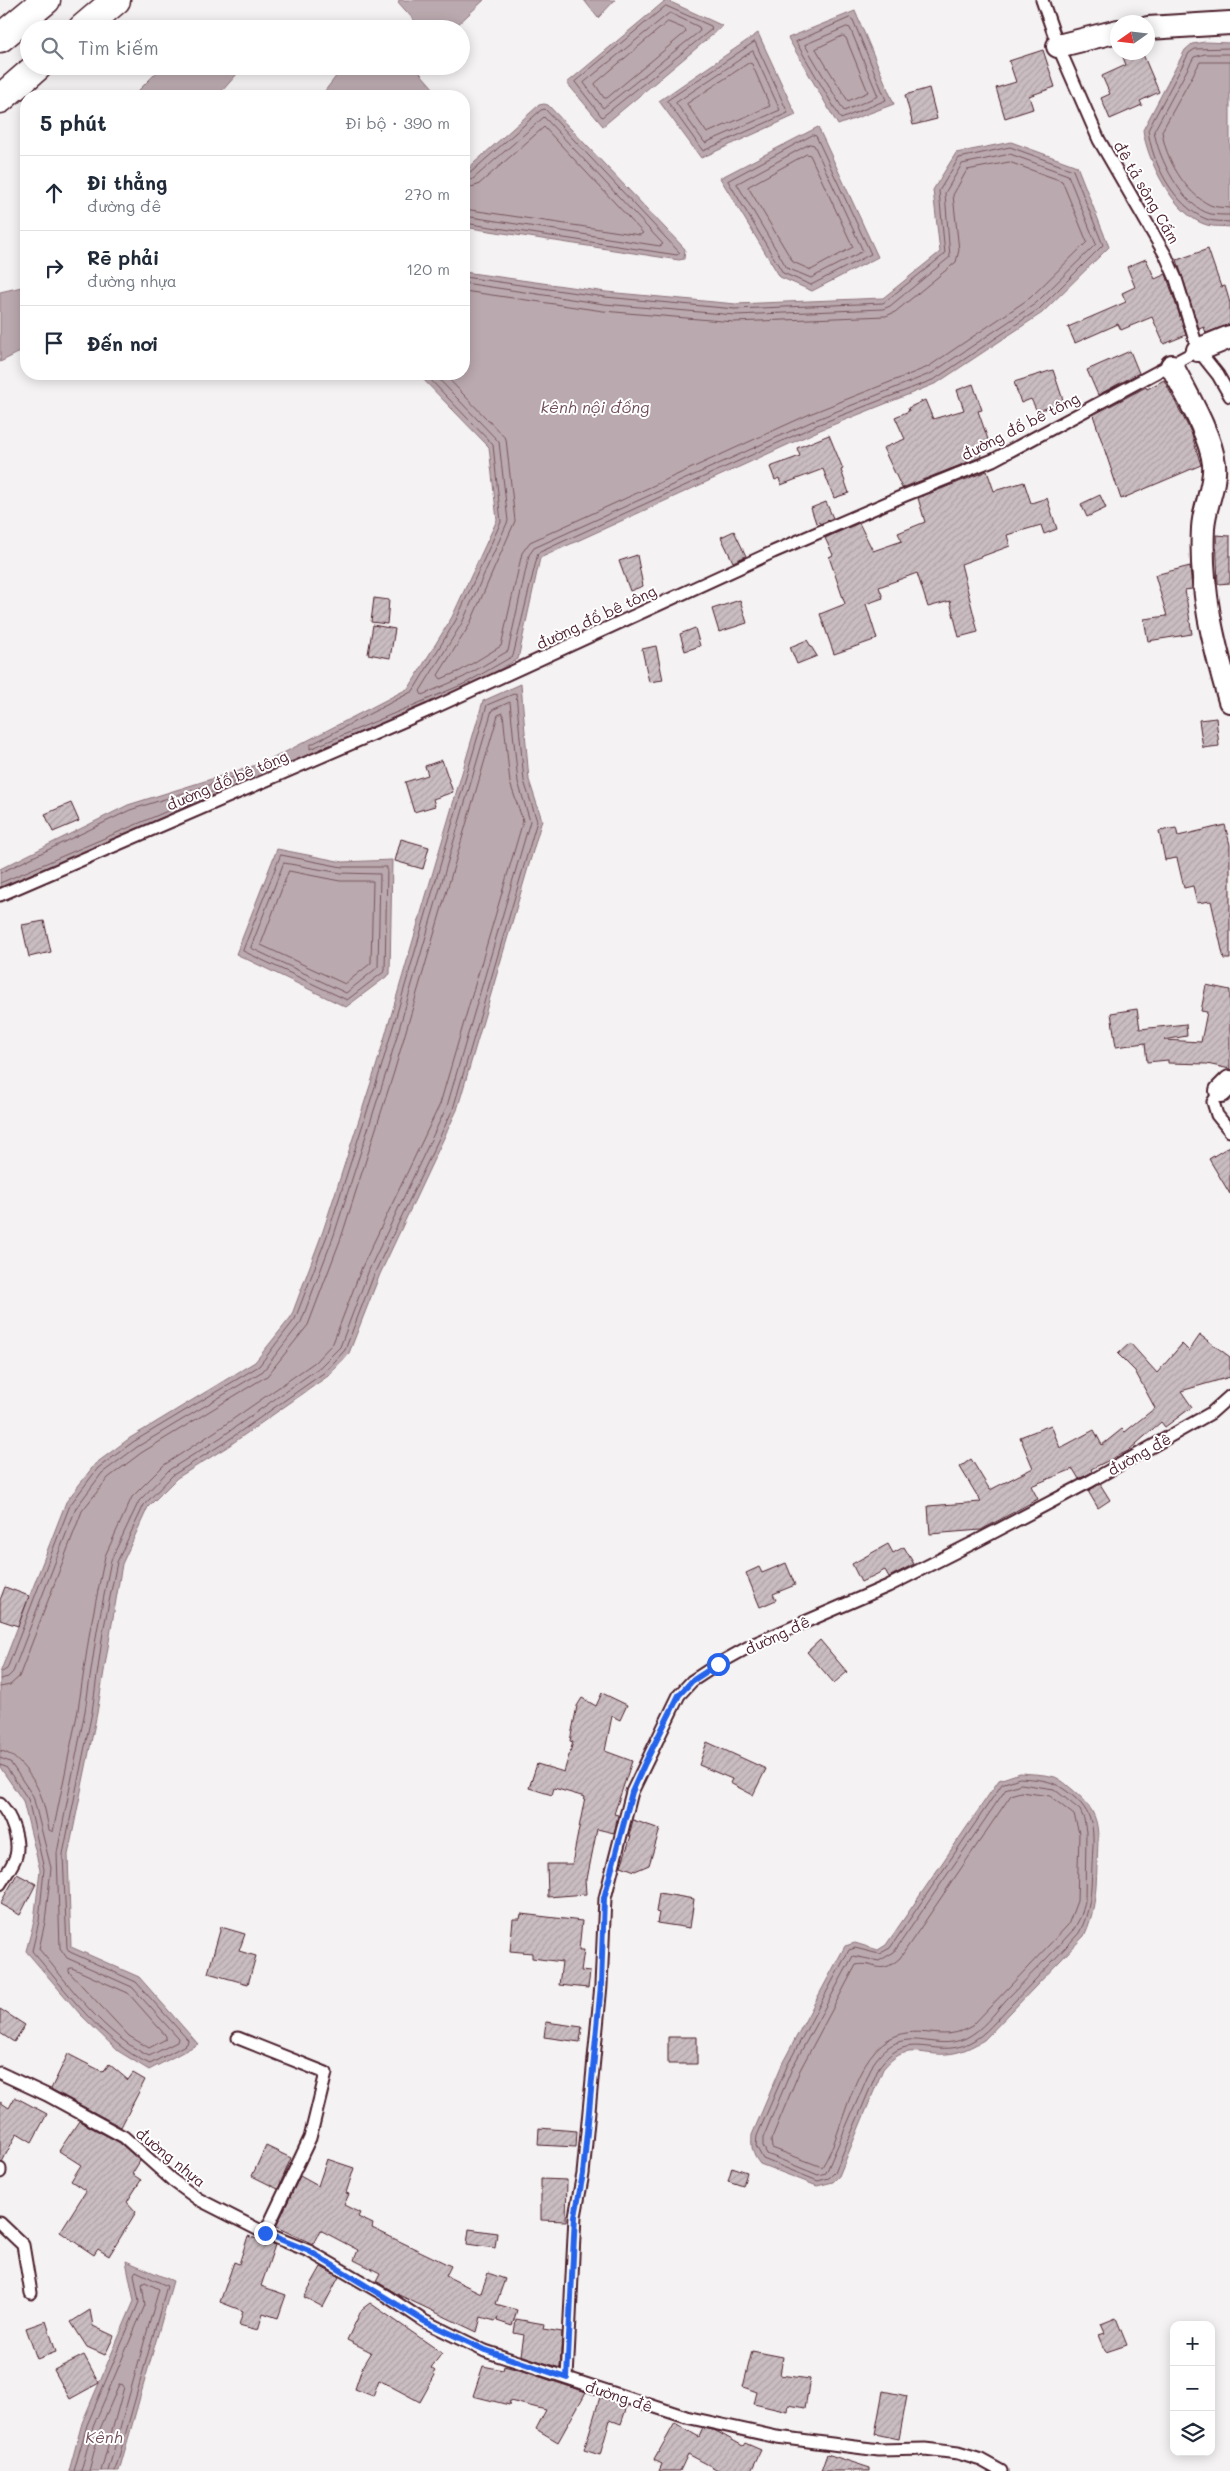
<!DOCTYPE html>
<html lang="vi">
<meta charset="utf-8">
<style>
body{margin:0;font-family:Mali,sans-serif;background:#f6f6f7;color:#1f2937}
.controls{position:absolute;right:15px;bottom:15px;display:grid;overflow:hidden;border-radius:10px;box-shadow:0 2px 12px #0003}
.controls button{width:45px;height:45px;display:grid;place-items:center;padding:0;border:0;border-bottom:1px solid #e0e1e3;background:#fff;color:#1f2937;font:25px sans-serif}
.compass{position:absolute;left:1110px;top:15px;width:45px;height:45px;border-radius:50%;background:#fff;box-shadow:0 2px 12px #0003;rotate:256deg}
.stop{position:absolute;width:15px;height:15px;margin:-11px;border:4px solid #2563eb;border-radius:50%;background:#fff}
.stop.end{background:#2563eb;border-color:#fff;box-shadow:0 1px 5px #0008}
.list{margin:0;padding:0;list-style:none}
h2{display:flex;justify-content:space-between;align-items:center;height:65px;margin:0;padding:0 20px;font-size:21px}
h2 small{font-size:16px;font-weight:400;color:#747a83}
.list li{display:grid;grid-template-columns:32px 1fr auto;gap:15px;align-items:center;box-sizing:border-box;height:75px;padding:0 20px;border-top:1px solid #e0e1e3}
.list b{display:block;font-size:19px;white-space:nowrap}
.list p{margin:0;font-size:16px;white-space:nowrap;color:#747a83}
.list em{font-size:16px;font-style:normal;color:#747a83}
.icon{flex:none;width:28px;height:28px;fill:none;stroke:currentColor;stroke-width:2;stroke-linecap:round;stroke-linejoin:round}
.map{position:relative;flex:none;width:1230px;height:2471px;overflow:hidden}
.search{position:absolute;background:#fff;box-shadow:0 2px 12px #0003;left:20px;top:20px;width:450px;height:55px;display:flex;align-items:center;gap:12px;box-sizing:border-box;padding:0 18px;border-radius:28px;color:#747a83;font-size:19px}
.panel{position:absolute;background:#fff;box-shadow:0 2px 12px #0003;left:20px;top:90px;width:450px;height:290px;border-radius:20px}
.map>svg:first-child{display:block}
.water{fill:#baa9ae;stroke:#8d727a}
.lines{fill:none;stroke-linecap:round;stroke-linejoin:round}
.shore{stroke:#77565f;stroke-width:1}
.building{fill:url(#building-hatch);stroke:#4a1f2b}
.service-casing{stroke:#4a1f2b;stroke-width:15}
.minor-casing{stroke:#4a1f2b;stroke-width:26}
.tertiary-casing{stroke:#4a1f2b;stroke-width:31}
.service{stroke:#fff;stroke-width:11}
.minor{stroke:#fff;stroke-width:22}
.tertiary{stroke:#fff;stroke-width:28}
.route{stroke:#2563eb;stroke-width:6}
.labels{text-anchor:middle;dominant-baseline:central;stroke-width:4;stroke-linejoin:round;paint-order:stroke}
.street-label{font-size:15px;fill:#4a1f2b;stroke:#fff}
.water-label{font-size:16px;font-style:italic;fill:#714f59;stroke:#fff}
</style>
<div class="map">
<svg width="1230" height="2471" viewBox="0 0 1230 2471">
<defs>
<pattern id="building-hatch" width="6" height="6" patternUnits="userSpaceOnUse" patternTransform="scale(1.25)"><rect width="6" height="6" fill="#cabdc1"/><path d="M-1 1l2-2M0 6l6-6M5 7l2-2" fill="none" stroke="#afa2a6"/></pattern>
</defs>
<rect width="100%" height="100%" fill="#f4f2f2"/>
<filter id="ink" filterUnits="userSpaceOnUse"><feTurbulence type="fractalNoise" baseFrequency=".02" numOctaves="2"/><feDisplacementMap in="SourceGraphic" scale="10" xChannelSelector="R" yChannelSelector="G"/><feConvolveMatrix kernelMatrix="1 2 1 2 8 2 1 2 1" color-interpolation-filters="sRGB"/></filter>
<g filter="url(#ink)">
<!-- water -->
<path class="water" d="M399,0H484L453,29H422L398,2Z
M584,0H615L598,18Z
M666,0L723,26L603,126L567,83Z
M855,11L894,104L838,125L788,38Z
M758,33L796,115L701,158L659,101Z
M1205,42L1230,43V227C1223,226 1214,227 1207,225C1174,216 1147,160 1143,130L1185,50L1192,44Z
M163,66H230L237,74L222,91L223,96H133Z
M344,66H414L440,96H321Z
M544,104L548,105L685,249L684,259L679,260L464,227V172L539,105Z
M818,127L878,257L812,291L780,277L720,178Z
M1011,142L1077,166L1109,247L1042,313L937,383L820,430L540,558L518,659L469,687L0,889V869L128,805L266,762L409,688L452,617L497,520L489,447L418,374H464V272L606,292L736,304L883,298L940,252L933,190L956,153Z
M26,286V352L18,353L0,362V292Z
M521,684L529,780L542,820L457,1110L380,1274L349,1353L328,1376L227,1447L177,1478L148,1507L122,1564L97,1713L68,1855L71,1947L139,1977L198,2044L149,2070L118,2051L80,2014L26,1951L34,1921L40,1870L23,1801L0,1767V1673L66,1502L95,1464L130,1438L255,1362L291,1317L323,1231L376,1067L483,701Z
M277,849L343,862L392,860L390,974L346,1007L236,954Z
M1020,1773C1031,1774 1044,1774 1055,1777C1062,1780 1068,1786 1073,1790C1103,1815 1098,1830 1097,1866C1096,1892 1095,1913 1084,1936L984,2040C972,2047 961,2053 947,2054C919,2056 906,2041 883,2069L839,2176L833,2182L817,2186L760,2164C752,2154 751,2147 752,2135L783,2062L845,1946L855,1943L878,1950L886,1945L999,1780Z
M126,2261L173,2281L119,2471H69L82,2423L134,2301Z"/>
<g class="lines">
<!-- shore -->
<path class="shore" d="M666,6L711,26L712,29L602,117L575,82Z
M670,13L699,27L700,31L603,108L584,83Z
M850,18L853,20L886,100L841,119L796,42Z
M668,22L685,29L686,32L607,98H604L595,84Z
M847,27L850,28L878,96L844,111L805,45Z
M843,36L846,38L868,92L848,101L816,49Z
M755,42L788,113L703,151L667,101Z
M1230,48L1195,49L1189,53L1148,130C1152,163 1174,206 1206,219C1213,222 1223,221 1230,222
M753,51L780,110L705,143L676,103Z
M1230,54H1205L1194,57L1154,131C1158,157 1182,207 1211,214C1217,215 1224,215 1230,215
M1230,62H1200L1162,131C1165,158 1185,193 1210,205C1216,208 1224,207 1230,208
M749,63L752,64L770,106L707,133L687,104Z
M813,135L816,136L871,254L811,285L783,273L728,181Z
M810,144L814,145L863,251L811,278L787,268L737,184Z
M807,154L810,155L853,247L811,270L793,262L748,187Z
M464,175L469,174L541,110L545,109L680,253L677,255L464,223
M464,182L473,179L544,117L663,244L660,246L464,216
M464,189L478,185L544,127L643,233L640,235L464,209
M425,374L493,445L501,522L456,620L413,691L310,745V749L466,683L513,656L538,553L817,425L935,379L1039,309L1103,245L1073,170L1010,147L959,158L939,191L945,254L883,303L735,309L605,297L464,277
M434,374L499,442L508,521L462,623L420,691L422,695L464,677L508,651L529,555L534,548L815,420L932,373L1035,304L1096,244L1068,175L1010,154L962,164L945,193L950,257L890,306L883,309L735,315L604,304L464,283
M444,374L506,439L515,521L469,626L438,675L441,679L460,671L501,646L522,553L530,542L812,413L928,367L1030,298L1087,242L1062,181L1009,162L967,170L953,195L959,250L956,262L895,312L886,316L734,322L603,311L464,291
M281,855L342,867H387L385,971L347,1000L243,951Z
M284,863L341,873L380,874L378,967L346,993L251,948Z
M289,871L340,881H373L371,963L345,984L261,945Z
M0,873L130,810L234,777L237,779L235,782L0,883
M0,1673L7,1669L70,1505L98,1468L133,1442L259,1366L295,1319L328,1233L381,1068L487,705L516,693L524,781L537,821L453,1109L375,1272L345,1350L325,1372L224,1443L173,1475L144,1505L117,1562L103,1632L92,1712L63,1854L67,1948L70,1952L136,1982L188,2040L187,2044L150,2064C103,2043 65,1989 32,1951L39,1921L44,1869L28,1799L6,1767L0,1765
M0,1679L8,1677L13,1672L76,1508L102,1473L137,1447L263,1371L301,1322L334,1235L387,1070L492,710L510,702L518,782L530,821L447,1106L369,1270L340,1347L320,1367L220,1438L169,1470L139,1501L111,1560L97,1631L85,1711L57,1853L60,1948L67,1958L132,1987L178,2038L177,2042L149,2056C104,2035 71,1987 39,1949L45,1922L51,1868L33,1796L10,1762L0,1758
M0,1687L10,1685L19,1677L82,1511L108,1478L141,1453L267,1376L308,1325L341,1238L394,1072L498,715L503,713L510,783L523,821L440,1104L362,1267L333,1343L315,1362L216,1431L164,1465L132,1497L105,1556L90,1630L78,1710L53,1832L49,1830C47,1819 45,1807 41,1796C36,1781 16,1752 0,1751
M1020,1778C1046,1780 1053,1780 1073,1796C1098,1817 1093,1837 1092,1866C1091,1891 1091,1911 1079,1933C1057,1957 1034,1981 1011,2005C998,2018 986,2035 969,2043C934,2060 908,2027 879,2067L835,2172L829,2178L818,2181L763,2159L756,2146L757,2136L788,2064L849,1950L855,1948L879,1954L890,1948L1002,1784Z
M1021,1784L1054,1789L1080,1810L1084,1819L1086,1832L1085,1901L1081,1916L1074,1929C1052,1954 1028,1977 1005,2001C994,2014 982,2030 966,2038C931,2054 903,2019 873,2064L826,2173L818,2175L767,2154L763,2146V2138L793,2066L853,1956L879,1961L894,1952L1006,1789Z
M1021,1792L1050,1796L1074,1815L1079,1833L1077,1901L1068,1925L972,2026C943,2043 926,2026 898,2035C852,2050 846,2130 822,2167L772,2148L771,2140L800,2070L856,1965C875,1961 879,1977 900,1958L1011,1795Z
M72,1968L128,1993L166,2036V2039L149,2048L129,2036L69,1972V1969Z
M74,2471L87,2425L139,2302L134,2274L136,2271L167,2286L115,2471
M81,2471L93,2427L145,2305L142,2284L145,2282L159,2289L108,2471
M89,2471L100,2429L119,2385L122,2384L124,2387L101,2471"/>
</g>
<!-- building -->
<path class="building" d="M1043,50L1055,87L1029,96L1033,109L1005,118L996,88L1016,82L1009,61Z
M1121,52H1142L1159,92L1140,101L1142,105L1110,119L1101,98L1110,94L1102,76L1126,65Z
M929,88L937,119L913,125L905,95Z
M1208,249L1221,287L1225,286L1230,303V324L1206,333L1204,327L1199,329L1177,260Z
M1146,259L1155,279L1166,274L1186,335L1164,344L1152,317L1121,330L1118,324L1075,343L1068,327L1126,302L1122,293L1135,287L1127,267Z
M1130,351L1139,373L1098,395L1087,370Z
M1053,370L1064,403L1037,411L1031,399L1021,403L1014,382Z
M1164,380L1191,432L1201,465L1121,499L1093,415L1146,387L1147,389Z
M973,384L982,410L978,411L991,448L980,451L981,457L902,488L883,448L905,439L895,417L909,411L908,408L925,400L933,419L964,410L957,390Z
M829,435L843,469L841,470L849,493L834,498L823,469L781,485L779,478L775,480L770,467L800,456L797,448Z
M987,471L994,491L1024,482L1031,503L1047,498L1057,529L1044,534L1041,525L1007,535L1010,546L961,564L978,632L959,637L950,601L928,607L917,573L879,587L883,598L866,604L877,639L834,654L820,614L845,604L829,557L833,555L825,538L859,523L873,551L902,541L898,533L925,522L918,498Z
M1100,495L1106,508L1087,517L1081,504Z
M826,502L833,518L820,524L819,522L816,523L811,508Z
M734,531L746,556L733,562L721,537Z
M1216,535L1230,536V583L1218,584Z
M637,555L643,586L630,591L619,561Z
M1190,566L1192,589L1185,590L1192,634L1148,641L1144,619L1167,616L1155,575Z
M374,598L389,600L387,624L371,622Z
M740,600L747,623L719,632L712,609Z
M373,625L395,629L390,658L368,654Z
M695,628L700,646L685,651L680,634Z
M807,640L817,656L797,664L790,647Z
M656,646L663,680L649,682L642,649Z
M1216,718L1219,746L1203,748L1199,720Z
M442,760L453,792L433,799L435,806L414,812L405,782L428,775L425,766Z
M71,803L79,821L53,832L45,814Z
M1225,825L1230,845V959H1224L1211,901L1197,903L1193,886L1184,888L1177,858L1165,860L1159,831L1176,828L1178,836Z
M401,839L429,847L423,869L395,861Z
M44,921L51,952L29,957L22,925Z
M1206,985L1230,990V1069L1207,1064L1168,1063V1060L1147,1062L1145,1043L1116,1047L1111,1013L1137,1009L1140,1029L1186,1024L1187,1036L1164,1040L1201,1042L1207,1012L1201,1011Z
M1230,1146V1194L1209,1159Z
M1200,1335L1230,1357V1377L1181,1391L1192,1407L1165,1427L1161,1422L1128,1451L1091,1469L1092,1472L1079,1479L1073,1469L1031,1486L1038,1499L981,1530L930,1534L928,1506L981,1502L960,1467L971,1459L990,1490L1033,1468L1020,1437L1051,1425L1060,1448L1094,1430L1102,1445L1122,1429L1125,1432L1155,1408L1135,1371L1118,1354L1130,1343L1157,1373L1182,1344L1189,1351Z
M1100,1484L1110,1500L1098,1508L1088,1491Z
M888,1544L893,1553L904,1547L914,1564L889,1577L885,1570L861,1582L852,1564Z
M786,1563L795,1585L773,1594L776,1600L760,1607L746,1573L759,1567L762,1573Z
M5,1587L29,1596L18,1626L0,1620V1600Z
M820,1640L847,1672L834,1683L807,1652Z
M602,1693L627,1705L620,1720L612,1716L605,1751L632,1761L614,1814L618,1815L614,1833L597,1829L587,1879H585L586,1894L548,1897L547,1864H572L585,1797L554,1788L552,1795L529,1788L537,1764L564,1772L573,1742L570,1741L577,1706L582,1698L596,1706Z
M707,1742L766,1769L753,1795L730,1783L732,1779L699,1765Z
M633,1820L660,1829L649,1865L635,1871L621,1866L631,1836H629Z
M17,1874L36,1884L20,1915L0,1904Z
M659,1893L694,1899L690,1928L657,1923L659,1913L656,1912Z
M521,1914L582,1921L579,1950H584L581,1971L590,1972L588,1988L559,1985L562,1962L532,1958V1953L510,1951L513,1919H520Z
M221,1927L245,1934L239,1951L256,1956L248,1984L208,1973Z
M0,2009L25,2025L14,2042L0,2033Z
M546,2022L582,2027L580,2042L544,2037Z
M668,2037H697V2064H668Z
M68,2054L103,2072L109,2064L128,2080L133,2073L145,2080L121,2127L51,2089Z
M15,2097L47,2114L32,2142L17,2133L2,2162H0V2102L9,2108Z
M79,2121L120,2143L140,2161L132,2174L141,2180L127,2202L136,2212L109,2256L98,2249L94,2255L60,2232L86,2191L71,2181L81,2165L59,2151Z
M539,2128L577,2131L576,2147L538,2145Z
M266,2146L291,2158L278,2189L252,2176Z
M327,2159L354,2168L346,2193L349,2194L344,2205L360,2213L358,2217L373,2224L372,2228L451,2266L446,2276L481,2293L488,2273L505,2279L496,2304L517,2310L512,2326L497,2321L498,2317L495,2321L481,2317L477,2332L399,2295L376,2281L380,2273L354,2260L358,2250L320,2230L313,2244L276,2227L300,2176L318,2186Z
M732,2167L747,2172L743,2186L728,2181Z
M541,2179L567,2180L566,2221L541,2220Z
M469,2229L497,2233L495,2248L467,2244Z
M248,2236L275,2245L261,2286L286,2295L278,2318L263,2313L258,2330L239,2325L243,2311L220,2302L234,2262L239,2264Z
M321,2267L339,2277L323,2307L304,2297Z
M370,2303L442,2353L431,2368L435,2371L433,2374L435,2375L420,2402L379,2380L373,2396L355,2389L363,2365L371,2352L347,2340L362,2309Z
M90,2310L93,2326L114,2336L105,2355L87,2347L71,2322Z
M1116,2318L1127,2345L1106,2352L1099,2335L1105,2333L1101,2324Z
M516,2319L544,2324L543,2329L562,2332L560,2368L521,2355L524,2335L514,2333Z
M46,2321L56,2352L37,2359L26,2328Z
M752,2351L783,2357L780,2375L810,2379L805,2408L789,2405L788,2412L754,2404L757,2392L743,2387Z
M84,2355L99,2383L70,2399L54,2370Z
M483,2366L503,2370L504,2366L519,2370L586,2392L558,2442L536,2429L546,2410L510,2401L509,2405L473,2396Z
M883,2391L907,2396L899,2439L875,2434Z
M600,2397L627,2406L621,2424L610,2420L600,2455L584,2450Z
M675,2423L699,2437L703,2428L716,2431L743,2446L745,2443L761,2450L751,2471H720L688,2454L680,2471H659L662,2464L654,2460Z
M827,2454L870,2468V2471H821Z"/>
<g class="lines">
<defs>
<path id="service" d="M1042,0L1058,46L1099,140L1166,256L1176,279L1198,350L1218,375L1230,396
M0,895L429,710L773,552L903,496L993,460L1198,350
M1221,1091L1213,1102L1217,1115L1230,1131
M0,1804C11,1815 20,1840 16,1856C13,1865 5,1876 0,1884
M238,2038L326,2073L310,2138L265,2233
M0,2073L47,2095L124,2137L172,2180L198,2199L265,2233L309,2251L388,2297L424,2321L485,2351L686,2417L777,2437L879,2450L925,2449L958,2453L981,2460L1001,2471
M0,2169V2172
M0,2223L23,2245L31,2293
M567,2378L575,2216L583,2174L601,1985L605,1898L632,1792L679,1695L692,1681L718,1664L754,1644L888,1586L975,1542L1089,1482L1211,1413L1230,1396"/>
<path id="minor" d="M1148,28L1230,23
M1058,46L1118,31
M1198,350L1230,337
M1172,366C1185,392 1211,435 1214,464C1216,486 1204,506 1203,528C1200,590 1213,642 1230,701
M1221,1091L1230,1082"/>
<path id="tertiary" d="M82,29L116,0
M0,38L46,0
M0,99L38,66"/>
</defs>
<!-- service casing -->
<use href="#service" class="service-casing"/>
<!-- minor casing -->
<use href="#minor" class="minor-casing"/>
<!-- tertiary casing -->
<use href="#tertiary" class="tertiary-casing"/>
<!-- service -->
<use href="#service" class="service"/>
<!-- minor -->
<use href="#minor" class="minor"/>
<!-- tertiary -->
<use href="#tertiary" class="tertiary"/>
</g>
</g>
<g class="lines" filter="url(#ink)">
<!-- route -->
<path class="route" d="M265,2233L309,2251L424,2321L485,2350L567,2378L575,2216L583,2174L601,1985L604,1898L632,1792L644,1765L679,1695L692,1681L718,1664"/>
</g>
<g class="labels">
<!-- street labels -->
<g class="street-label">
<text transform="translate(1147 192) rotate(60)">đê tả sông Cấm</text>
<text transform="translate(1020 426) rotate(-27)">đường đổ bê tông</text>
<text transform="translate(596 617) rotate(-25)">đường đổ bê tông</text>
<text transform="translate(227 780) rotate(-23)">đường đổ bê tông</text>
<text transform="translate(1139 1454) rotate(-29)">đường đê</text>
<text transform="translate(777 1635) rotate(-25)">đường đê</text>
<text transform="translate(171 2157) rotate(39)">đường nhựa</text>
<text transform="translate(619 2396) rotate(18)">đường đê</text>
</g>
<!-- water labels -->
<g class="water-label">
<text x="595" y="406">kênh nội đồng</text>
<text x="104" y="2436">Kênh</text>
</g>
</g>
</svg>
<div class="controls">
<button>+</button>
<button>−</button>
<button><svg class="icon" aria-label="layers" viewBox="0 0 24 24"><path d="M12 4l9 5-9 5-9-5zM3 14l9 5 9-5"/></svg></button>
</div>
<svg class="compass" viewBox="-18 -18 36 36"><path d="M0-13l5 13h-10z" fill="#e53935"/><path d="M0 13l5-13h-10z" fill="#747a83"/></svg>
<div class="stop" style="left:718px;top:1664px"></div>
<div class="stop end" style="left:265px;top:2233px"></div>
<div class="search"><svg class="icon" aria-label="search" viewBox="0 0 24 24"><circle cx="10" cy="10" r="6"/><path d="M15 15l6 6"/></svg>Tìm kiếm</div>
<section class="panel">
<h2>5 phút<small>Đi bộ · 390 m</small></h2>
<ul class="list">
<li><svg class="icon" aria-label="ahead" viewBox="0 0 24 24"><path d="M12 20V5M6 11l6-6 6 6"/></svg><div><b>Đi thẳng</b><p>đường đê</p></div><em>270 m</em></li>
<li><svg class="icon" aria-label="right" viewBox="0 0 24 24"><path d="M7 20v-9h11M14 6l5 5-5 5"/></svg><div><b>Rẽ phải</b><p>đường nhựa</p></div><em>120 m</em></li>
<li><svg class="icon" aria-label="arrive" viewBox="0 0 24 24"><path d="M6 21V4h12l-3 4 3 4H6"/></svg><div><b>Đến nơi</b></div></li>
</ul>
</section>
</div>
